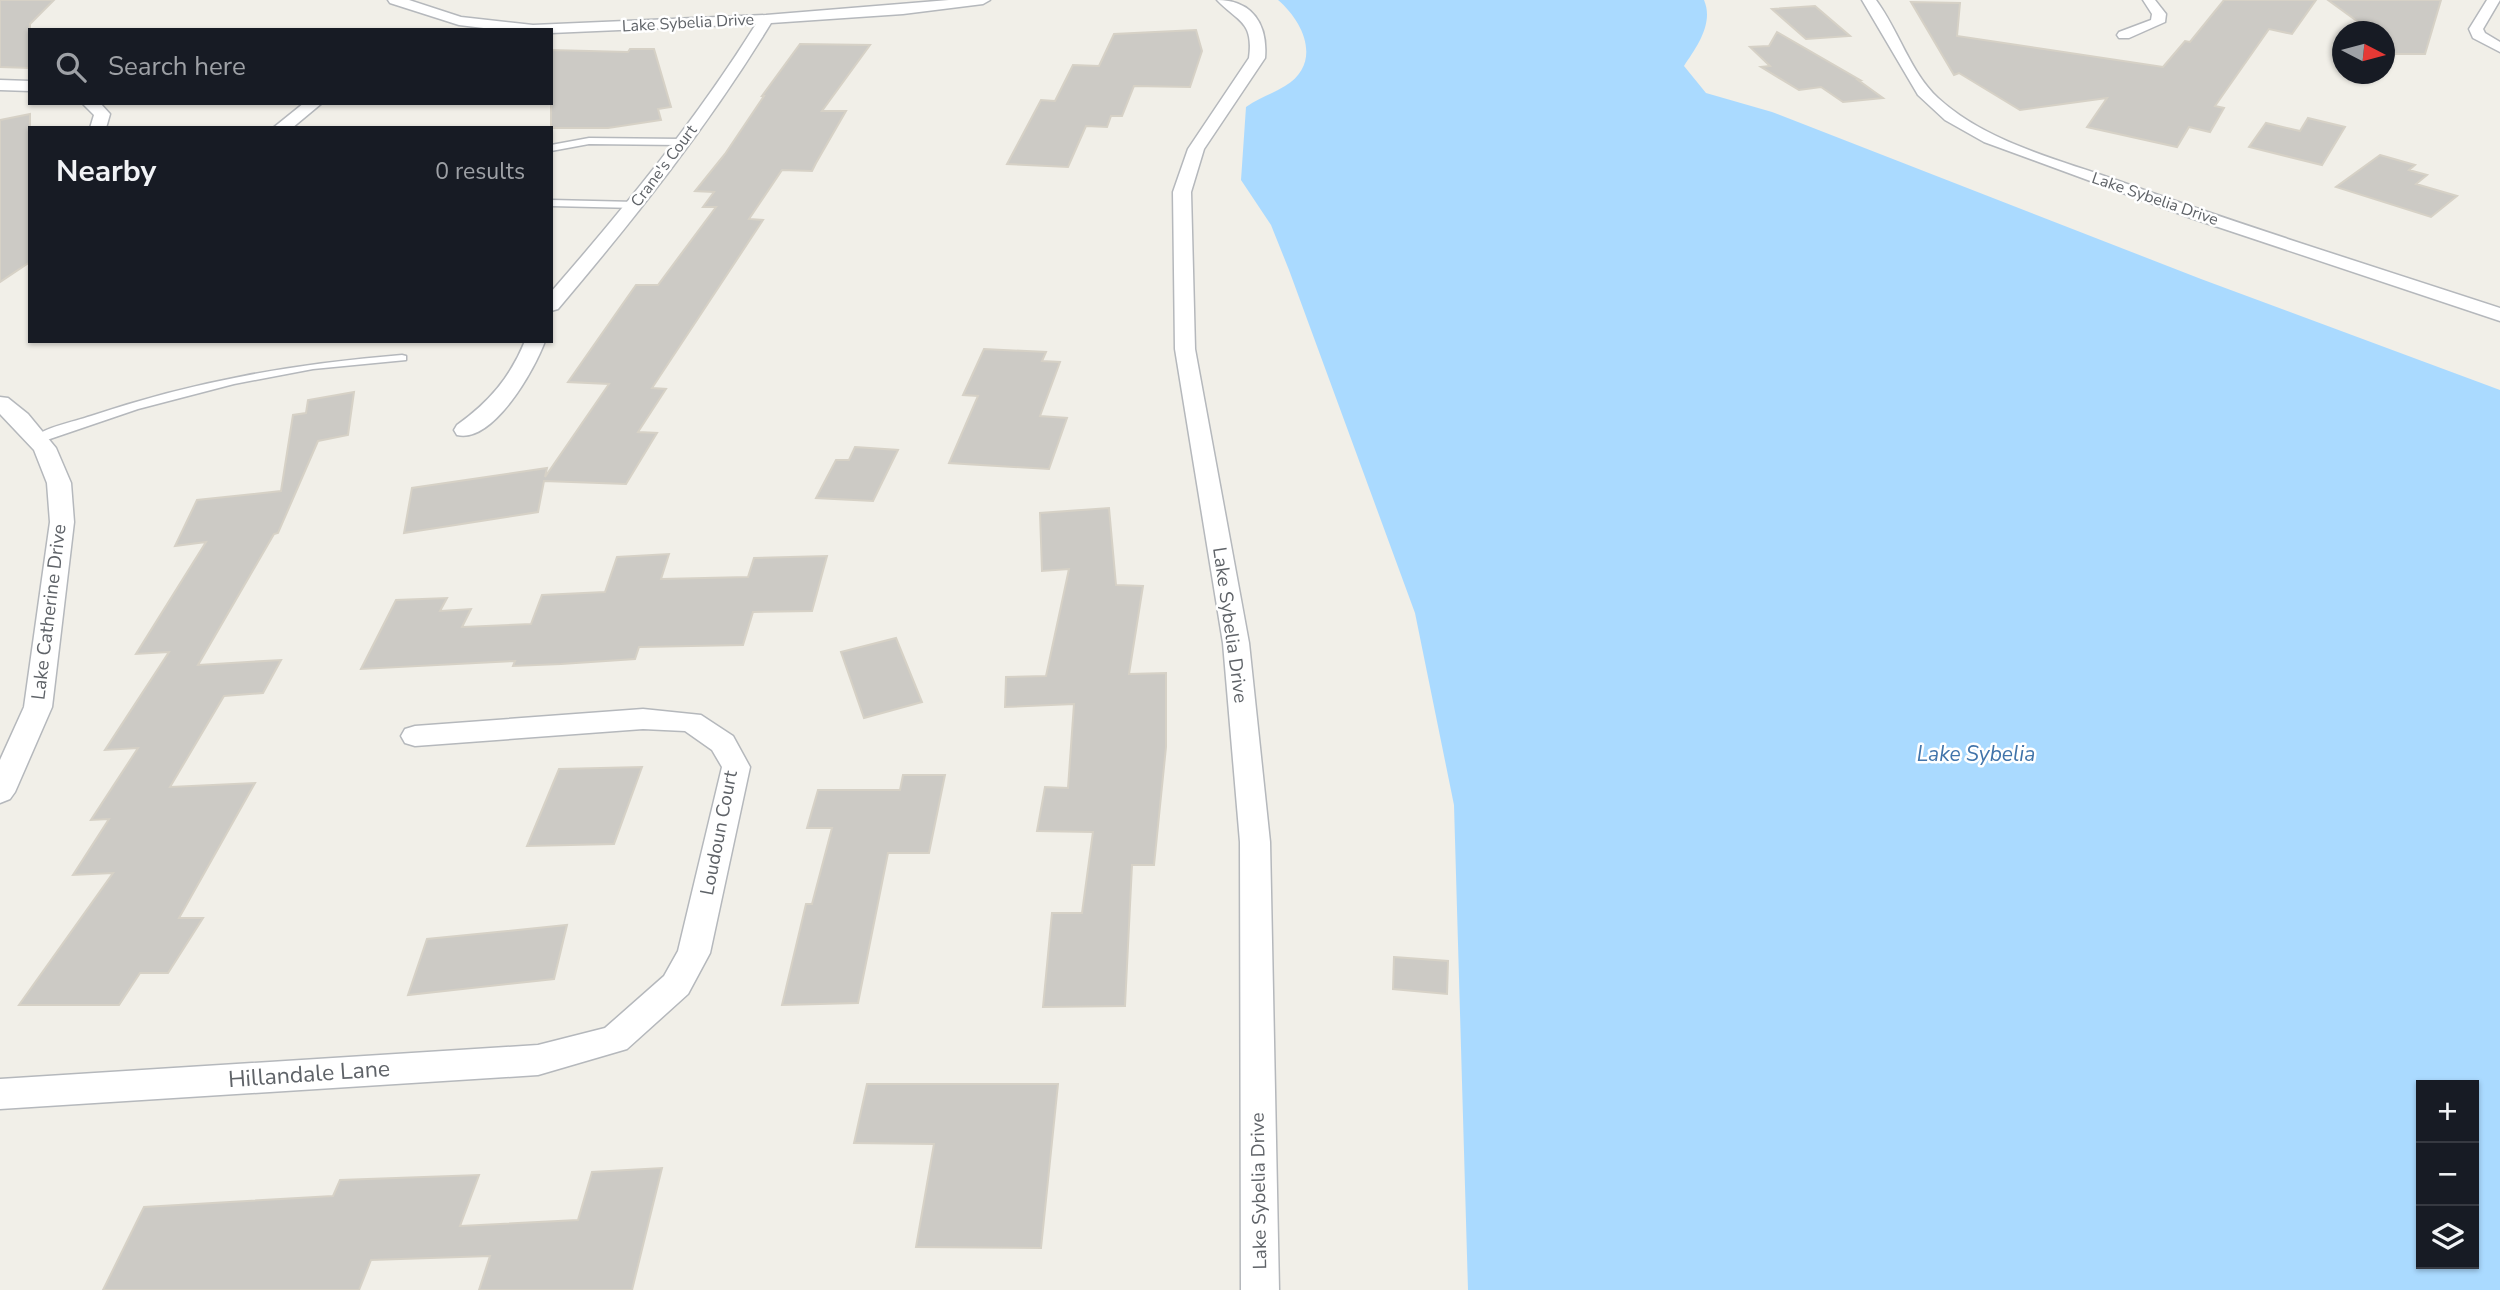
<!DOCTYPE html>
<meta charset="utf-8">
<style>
body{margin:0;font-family:"Nunito Sans",sans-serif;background:#20242c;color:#f1f3f6}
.controls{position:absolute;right:21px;bottom:21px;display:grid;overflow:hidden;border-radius:0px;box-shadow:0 2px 5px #0004}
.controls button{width:63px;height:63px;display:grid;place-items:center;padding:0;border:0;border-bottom:2px solid #363941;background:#171b24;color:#f1f3f6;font:35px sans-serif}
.compass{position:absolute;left:2332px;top:21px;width:63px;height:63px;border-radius:50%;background:#171b24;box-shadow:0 2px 5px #0004;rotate:96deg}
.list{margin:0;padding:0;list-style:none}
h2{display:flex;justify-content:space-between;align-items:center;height:91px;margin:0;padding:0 28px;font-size:30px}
h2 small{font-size:23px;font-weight:400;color:#9ea1a6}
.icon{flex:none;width:38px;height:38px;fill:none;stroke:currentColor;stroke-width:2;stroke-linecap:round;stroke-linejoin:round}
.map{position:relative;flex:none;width:2500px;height:1290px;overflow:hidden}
.search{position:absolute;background:#171b24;box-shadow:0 2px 5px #0004;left:28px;top:28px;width:525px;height:77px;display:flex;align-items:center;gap:18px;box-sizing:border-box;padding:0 24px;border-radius:0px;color:#9ea1a6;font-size:26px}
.panel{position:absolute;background:#171b24;box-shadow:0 2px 5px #0004;left:28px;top:126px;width:525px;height:217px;border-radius:0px}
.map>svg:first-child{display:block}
.water{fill:#aadaff;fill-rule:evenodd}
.building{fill:#cccac5;stroke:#d6d1c6;stroke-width:2}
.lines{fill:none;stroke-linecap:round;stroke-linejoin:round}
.lane-casing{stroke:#b5b8bc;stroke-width:3}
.street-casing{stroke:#b5b8bc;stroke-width:3}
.lane{fill:#fff;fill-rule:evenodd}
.street{fill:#fff;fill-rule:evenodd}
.labels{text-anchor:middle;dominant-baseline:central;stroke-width:5;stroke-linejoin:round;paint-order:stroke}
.far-street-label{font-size:16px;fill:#5f6368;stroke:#fff}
.street-label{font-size:19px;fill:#5f6368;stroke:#fff}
.water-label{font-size:21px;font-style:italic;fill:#4174aa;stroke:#fff}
.near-street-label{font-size:23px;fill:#5f6368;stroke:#fff}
</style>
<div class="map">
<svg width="2500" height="1290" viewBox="0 0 2500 1290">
<rect width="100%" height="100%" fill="#f1efe8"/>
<!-- water -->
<path class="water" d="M1278,0H1704C1714,23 1697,47 1684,66L1706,93L1772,112L2201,279L2500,390V1290H1468L1454,805L1415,613L1289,270L1271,225L1241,180L1246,107C1259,98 1272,94 1285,86C1322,64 1305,23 1278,0ZM2421,1085H2474V1264H2421Z"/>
<!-- building -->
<path class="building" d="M0,0H54L30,24V68L0,67Z
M2224,0H2316L2292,34L2269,29L2215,106L2224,108L2210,132L2189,127L2177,147L2087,127L2107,98L2020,110L1959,73L1954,75L1911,2L1960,3L1957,36L2163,67L2185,41L2190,42Z
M2328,0H2441L2425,54H2384V32H2372Z
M1815,6L1850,36L1806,39L1772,9Z
M1196,30L1202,51L1190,87L1134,86L1122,116H1111L1107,127L1086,126L1068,167L1007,164L1041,100L1055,101L1073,65L1099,66L1114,34Z
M1777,32L1860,80H1858L1883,98L1843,102L1821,87L1799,90L1761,67L1770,66L1750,47L1769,46Z
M800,44L870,45L822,111H846L816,163L812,171L782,170L749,219L763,220L652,388L666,389L638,432L657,433L626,484L544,481L538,512L404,533L412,488L547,468L545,477L609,384L568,382L636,285H658L716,207H703L714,192L695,191L725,154L764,96H762Z
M630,49H654L671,107L658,109L661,120L608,128H551V50L628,52Z
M30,114V262L0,282V120Z
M2308,118L2345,127L2322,165L2249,147L2266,123L2300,131Z
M2380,155L2415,165L2409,170L2427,175L2416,184L2457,196L2431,217L2336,187Z
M984,349L1046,352L1042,361L1060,362L1040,416L1067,418L1049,469L949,463L978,396L963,395Z
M354,392L348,435L318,441L278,533L274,534L198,665L281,660L263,693L224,696L170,787L255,783L179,918H203L168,973H140L119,1005H19L113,873L73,875L109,819L91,820L138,748L105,750L169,652L136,654L206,542L175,546L197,500L281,491L293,415L306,413L308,400Z
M855,447L898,450L873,501L816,498L836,460H849Z
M1109,508L1116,585L1143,586L1129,674L1166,673V747L1154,865H1132L1125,1006L1043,1007L1052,913H1082L1093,832L1037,831L1045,787L1068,788L1074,704L1005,707L1006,677L1046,676L1069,569L1042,571L1040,513Z
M669,554L661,579L748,577L754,558L827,556L812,611L753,612L743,645L639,647L635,659L561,664L513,666L515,661L361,669L396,600L447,598L440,611L471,609L462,627L531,624L542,595L605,592L617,557Z
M896,638L922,702L864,718L841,652Z
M642,767L614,844L527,846L559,769Z
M903,775H945L929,853H888L858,1003L782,1005L806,904H812L832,828H807L818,790H900Z
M567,925L554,979L408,995L427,939Z
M1394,957L1448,961L1447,994L1393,989Z
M867,1084H1058L1041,1248L916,1247L934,1144L854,1143Z
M662,1168L632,1290H479L490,1256L371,1260L359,1290H103L144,1207L333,1196L340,1180L479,1175L460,1226L578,1220L592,1172Z"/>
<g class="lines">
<defs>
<path id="lane" d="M589,138L681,139L685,142L681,145L589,144L551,151V145Z
M551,200L636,202L641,205L636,208L551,206Z
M402,355L406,356V360L313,369L234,384L138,409L41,442H33L31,439C45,427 73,422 91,416C195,381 293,364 402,355Z"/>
<path id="street" d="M388,0H409L461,17L533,25L766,15L949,0H990L983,4L903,14L771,23C709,125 635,218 558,309L551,311V292C625,207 696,120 756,24L551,33V30H500L459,25L390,3Z
M1217,0C1252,0 1268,24 1265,58L1204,149L1191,192L1195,349L1249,643L1270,842L1279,1290H1241L1240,842L1223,643L1175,349L1173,192L1188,149L1249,58C1254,21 1238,22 1217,0Z
M1862,0H1876C1899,31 1910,72 1938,98C1986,142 2057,159 2116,180C2243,226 2372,266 2500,308V321L2191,218L1984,142L1945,120L1918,95Z
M2143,0H2155L2166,14L2165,22L2129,38H2119L2117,35L2119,32L2151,20L2152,14Z
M2487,0H2500L2483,29L2485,33L2500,42V52L2473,38L2469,29Z
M0,80L30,81V91L0,90Z
M82,103H100L110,114L106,128H90L94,115Z
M304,103H322L292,128H273Z
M525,341H545C535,369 493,444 457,435L454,430L457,425C489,402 510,378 525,341Z
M0,397L8,398L28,414L56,448L71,483L74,522L52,707L15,792L10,799L0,803V760L24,707L50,522L47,483L34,450L0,414Z
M643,709L701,715L733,736L750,767L710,953L688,994L627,1049L538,1075L0,1109V1079L538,1045L605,1028L664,976L678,951L722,767L712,750L685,731L643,729L415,746L405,743L401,736L405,729L415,726Z"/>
</defs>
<!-- lane casing -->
<use href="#lane" class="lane-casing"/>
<!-- street casing -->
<use href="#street" class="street-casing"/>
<!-- lane -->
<use href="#lane" class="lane"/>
<!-- street -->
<use href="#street" class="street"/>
</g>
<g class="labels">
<!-- far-street labels -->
<g class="far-street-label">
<text transform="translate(688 23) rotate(-3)">Lake Sybelia Drive</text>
<text transform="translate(664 166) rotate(-53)">Crane's Court</text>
<text transform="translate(2155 199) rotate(19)">Lake Sybelia Drive</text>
</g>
<!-- street labels -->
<g class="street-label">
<text transform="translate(49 612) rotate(-83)">Lake Catherine Drive</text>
<text transform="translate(1230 625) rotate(82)">Lake Sybelia Drive</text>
<text transform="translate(719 833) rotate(-79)">Loudoun Court</text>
<text transform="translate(1259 1191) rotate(-91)">Lake Sybelia Drive</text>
</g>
<!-- water labels -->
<g class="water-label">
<text x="1976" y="754">Lake Sybelia</text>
</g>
<!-- near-street labels -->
<g class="near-street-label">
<text transform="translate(309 1074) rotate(-4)">Hillandale Lane</text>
</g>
</g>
</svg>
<div class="controls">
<button>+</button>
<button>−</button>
<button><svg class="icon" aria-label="layers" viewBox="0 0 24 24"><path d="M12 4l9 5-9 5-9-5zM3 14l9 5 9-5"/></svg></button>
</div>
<svg class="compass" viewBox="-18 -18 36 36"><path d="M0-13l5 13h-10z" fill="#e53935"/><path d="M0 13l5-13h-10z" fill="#9ea1a6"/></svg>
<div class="search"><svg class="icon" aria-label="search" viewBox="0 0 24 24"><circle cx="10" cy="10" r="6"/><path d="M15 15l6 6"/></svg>Search here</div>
<section class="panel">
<h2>Nearby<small>0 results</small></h2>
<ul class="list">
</ul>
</section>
</div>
